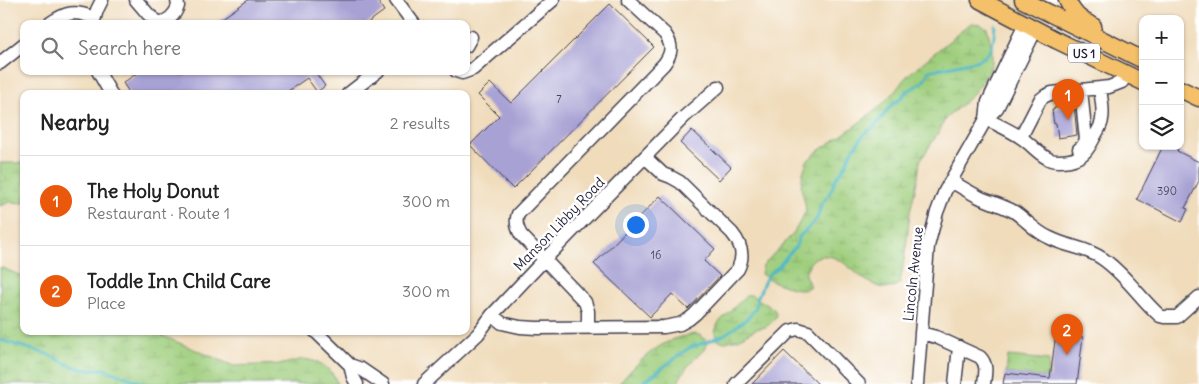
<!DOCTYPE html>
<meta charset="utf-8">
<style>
body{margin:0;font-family:Delius,sans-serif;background:#f6f6f6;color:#222}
.controls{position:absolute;right:15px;top:15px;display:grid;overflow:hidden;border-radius:10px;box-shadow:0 1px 4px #0004}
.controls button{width:45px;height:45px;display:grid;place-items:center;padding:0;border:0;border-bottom:1px solid #e0e0e0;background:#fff;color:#222;font:25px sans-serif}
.you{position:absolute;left:635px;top:224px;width:18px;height:18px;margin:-12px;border:4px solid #fff;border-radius:50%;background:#1a73e8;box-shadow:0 0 0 8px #1a73e833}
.badge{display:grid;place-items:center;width:32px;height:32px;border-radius:50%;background:#ea580c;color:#fff;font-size:16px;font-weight:700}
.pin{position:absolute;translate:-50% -41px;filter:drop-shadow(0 1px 2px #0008)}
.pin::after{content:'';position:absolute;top:26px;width:18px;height:15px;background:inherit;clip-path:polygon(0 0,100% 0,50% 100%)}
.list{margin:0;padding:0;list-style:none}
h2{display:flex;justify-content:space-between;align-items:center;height:65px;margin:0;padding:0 20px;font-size:21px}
h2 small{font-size:16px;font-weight:400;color:#767676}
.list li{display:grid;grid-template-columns:32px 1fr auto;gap:15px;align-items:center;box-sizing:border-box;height:90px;padding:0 20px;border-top:1px solid #e0e0e0}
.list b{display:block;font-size:19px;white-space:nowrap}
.list p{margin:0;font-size:16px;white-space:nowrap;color:#767676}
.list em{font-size:16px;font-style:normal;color:#767676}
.icon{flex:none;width:28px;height:28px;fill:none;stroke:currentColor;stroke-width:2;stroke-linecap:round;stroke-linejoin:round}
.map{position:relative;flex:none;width:1199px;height:384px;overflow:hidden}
.search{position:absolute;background:#fff;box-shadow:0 1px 4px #0004;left:20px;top:20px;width:450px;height:55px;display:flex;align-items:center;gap:12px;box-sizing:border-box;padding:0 18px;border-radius:10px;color:#767676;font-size:19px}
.panel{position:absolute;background:#fff;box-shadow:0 1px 4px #0004;left:20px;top:90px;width:450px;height:245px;border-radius:10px}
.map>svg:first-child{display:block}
.wetland{fill:url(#wetland-marsh);stroke:#60785c}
.park{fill:url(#park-crowns);stroke:#60785c}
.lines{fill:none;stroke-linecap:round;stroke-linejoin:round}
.stream{stroke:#49b7c2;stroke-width:3}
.building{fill:#a8a2d4}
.minor-casing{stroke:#413e4e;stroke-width:15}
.major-casing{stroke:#413e4e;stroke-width:19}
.minor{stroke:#fff;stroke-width:12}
.major{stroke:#f4c16a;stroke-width:16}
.labels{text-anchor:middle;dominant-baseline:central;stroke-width:5;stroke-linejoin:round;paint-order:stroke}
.number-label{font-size:11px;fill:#444261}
.shield{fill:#fff;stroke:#646476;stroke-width:1}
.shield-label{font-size:12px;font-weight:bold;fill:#22223b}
.street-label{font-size:14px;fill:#22223b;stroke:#fff}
</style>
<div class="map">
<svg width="1199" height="384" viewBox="0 0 1199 384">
<defs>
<pattern id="wetland-marsh" width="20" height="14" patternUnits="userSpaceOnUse" patternTransform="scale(1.25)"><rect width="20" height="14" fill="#9fce7d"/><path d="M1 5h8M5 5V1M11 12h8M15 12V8" fill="none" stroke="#89b16d"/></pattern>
<pattern id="park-crowns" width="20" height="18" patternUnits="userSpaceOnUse" patternTransform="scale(1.25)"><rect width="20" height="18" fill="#9fce7d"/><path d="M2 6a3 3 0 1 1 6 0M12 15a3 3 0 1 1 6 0" fill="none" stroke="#89b16d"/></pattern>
</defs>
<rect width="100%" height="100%" fill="#fff"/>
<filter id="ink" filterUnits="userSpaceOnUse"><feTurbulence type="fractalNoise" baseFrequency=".02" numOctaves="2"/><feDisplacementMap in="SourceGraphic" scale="10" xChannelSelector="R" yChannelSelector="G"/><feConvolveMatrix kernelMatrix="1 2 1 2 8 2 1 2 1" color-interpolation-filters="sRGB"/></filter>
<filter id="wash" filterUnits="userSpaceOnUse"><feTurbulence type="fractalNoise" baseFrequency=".0096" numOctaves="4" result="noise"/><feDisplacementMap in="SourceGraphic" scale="20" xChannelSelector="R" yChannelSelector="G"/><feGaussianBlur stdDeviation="1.12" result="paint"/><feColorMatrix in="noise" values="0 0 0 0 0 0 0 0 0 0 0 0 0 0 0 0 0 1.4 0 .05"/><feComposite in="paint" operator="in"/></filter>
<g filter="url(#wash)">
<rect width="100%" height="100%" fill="#f0dcbb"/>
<!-- wetland -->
<path class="wetland" d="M971,23L980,24L987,28L992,48V63L988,73L980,85L969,98L945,119L940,130L920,161L918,177L910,212L906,248L900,283C896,286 891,289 886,288C880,288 870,283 864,279C851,270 839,254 821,256C816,257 811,260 809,265C807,268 806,272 805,275L810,286L804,290C788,287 774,284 761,274L763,265L793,234L806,211L805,203L801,187L803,173L807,161L818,151L848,131L877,109L896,90L906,77L915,69Z
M0,163H24V203L10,202L0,206Z
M0,267L24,277V331H151L234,366L283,364L304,359L318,362L330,370L338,384H0Z
M747,295H751L774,309L776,313L775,319L766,327L756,329L738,339L726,342L718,341L716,338L715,332L718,323Z
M696,334L702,336L707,342L706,348C693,359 684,369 677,384H619C640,359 663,337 696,334Z"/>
<!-- park -->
<path class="park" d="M1008,356L1049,360L1048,378L1006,373Z"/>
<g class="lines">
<!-- stream -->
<path class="stream" d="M0,340L47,354L69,365L85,370L104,369L146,384
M641,384L689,348L722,336L733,329L749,317L756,307L757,299L765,280L769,274L779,266L787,256L796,246L799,237L815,221L818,216L820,207L832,189L835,180L845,166L851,153L864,134L874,127L891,106L903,96L906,92L922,83L929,71L979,60C995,52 993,41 995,25"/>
</g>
<g id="blocks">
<!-- building -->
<path class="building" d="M248,0H377L384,11L366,24H214Z
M610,4L654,47L513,189L470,145L499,116L478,95L490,83L511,103Z
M140,71H316L315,72L325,86L317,92L307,78L284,94H130L123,83Z
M1074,105L1077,135L1058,138L1056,123L1054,124L1052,110H1054V108Z
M692,130L731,167L719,180L680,143Z
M1163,146H1171L1178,150L1177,151L1199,162V181L1185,208L1188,209L1182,222L1137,199Z
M660,196L715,249L704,261L720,276L688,309L672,294L650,317L594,264Z
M1056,333L1083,337L1077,384H1003L1005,373L1050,378Z
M784,351L818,384H752Z"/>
</g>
</g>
<g filter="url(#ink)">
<use href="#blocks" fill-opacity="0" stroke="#413e4e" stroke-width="1"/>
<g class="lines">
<defs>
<path id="minor" d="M136,0L148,14L159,23C168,21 175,15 178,6L177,0
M396,0L414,24
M49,24C66,12 75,10 94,18
M93,24L97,10L102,0
M466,46L471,37
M0,63L24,44
M98,71L111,94
M456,71L462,73L473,69L553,0
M1100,88L1109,87L1122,82L1126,74
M348,94L378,71
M986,119C998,125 1012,131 1023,139C1033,146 1040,156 1051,160C1057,162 1064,161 1070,160C1086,156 1089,147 1096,134C1099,129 1102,124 1102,119C1104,110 1101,98 1100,88L1052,93L1045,96L1040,100L1021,137
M986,119L988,102L1025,24
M1079,149L1082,147L1086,140L1081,90
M951,181C961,187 971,193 981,198C991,202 1003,206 1013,211C1026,219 1035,232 1050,238C1067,247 1086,247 1103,259C1126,275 1139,297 1160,316L1164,317H1177L1199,297
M492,315L502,323L520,327L536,328L664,327L680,324L689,319L695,314L738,269C745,255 741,244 732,233L680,182L671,177L663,174L646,158
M588,328V311L585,302L521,235C517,228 515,222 518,214L664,64C672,53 673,46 665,34L628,0
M315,331L350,365L361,369L383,384
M921,333L936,337L980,357C988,365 985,374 984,384
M350,365L353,377L357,384
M424,384L478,334L492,315L544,260L683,118L718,87
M736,384L790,331L798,329L808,332L859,384
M917,384L928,246L937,212L945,191L986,119L997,108L1036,29
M955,384L959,347"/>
<path id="major" d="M980,0L1056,40L1143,82
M1023,0L1143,60
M1067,0C1074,15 1079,19 1093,26
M1180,89L1199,98"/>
</defs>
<!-- minor casing -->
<use href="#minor" class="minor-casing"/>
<!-- major casing -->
<use href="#major" class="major-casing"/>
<!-- minor -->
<use href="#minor" class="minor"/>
<!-- major -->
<use href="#major" class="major"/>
</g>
</g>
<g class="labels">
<!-- number labels -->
<g class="number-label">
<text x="559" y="99">7</text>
<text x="1167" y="191">390</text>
<text x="656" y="255">16</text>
</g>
<!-- shield labels -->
<rect class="shield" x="1068" y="43.5" width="32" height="19" rx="4"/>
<g class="shield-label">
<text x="1084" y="53">US 1</text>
</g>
<!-- street labels -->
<g class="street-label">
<text transform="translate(559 224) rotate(-46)">Manson Libby Road</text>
<text transform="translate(913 274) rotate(-84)">Lincoln Avenue</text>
</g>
</g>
</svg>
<div class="controls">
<button>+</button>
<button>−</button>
<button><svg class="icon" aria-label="layers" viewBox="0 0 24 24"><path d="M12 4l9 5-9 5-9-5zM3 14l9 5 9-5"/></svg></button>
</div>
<div class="you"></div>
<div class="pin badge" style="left:1068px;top:120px">1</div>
<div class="pin badge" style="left:1067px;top:355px">2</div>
<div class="search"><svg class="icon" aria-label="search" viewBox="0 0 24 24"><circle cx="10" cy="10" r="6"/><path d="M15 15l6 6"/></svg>Search here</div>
<section class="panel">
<h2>Nearby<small>2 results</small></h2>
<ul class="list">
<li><span class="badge">1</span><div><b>The Holy Donut</b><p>Restaurant · Route 1</p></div><em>300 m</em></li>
<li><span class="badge">2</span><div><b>Toddle Inn Child Care</b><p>Place</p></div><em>300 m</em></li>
</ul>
</section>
</div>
